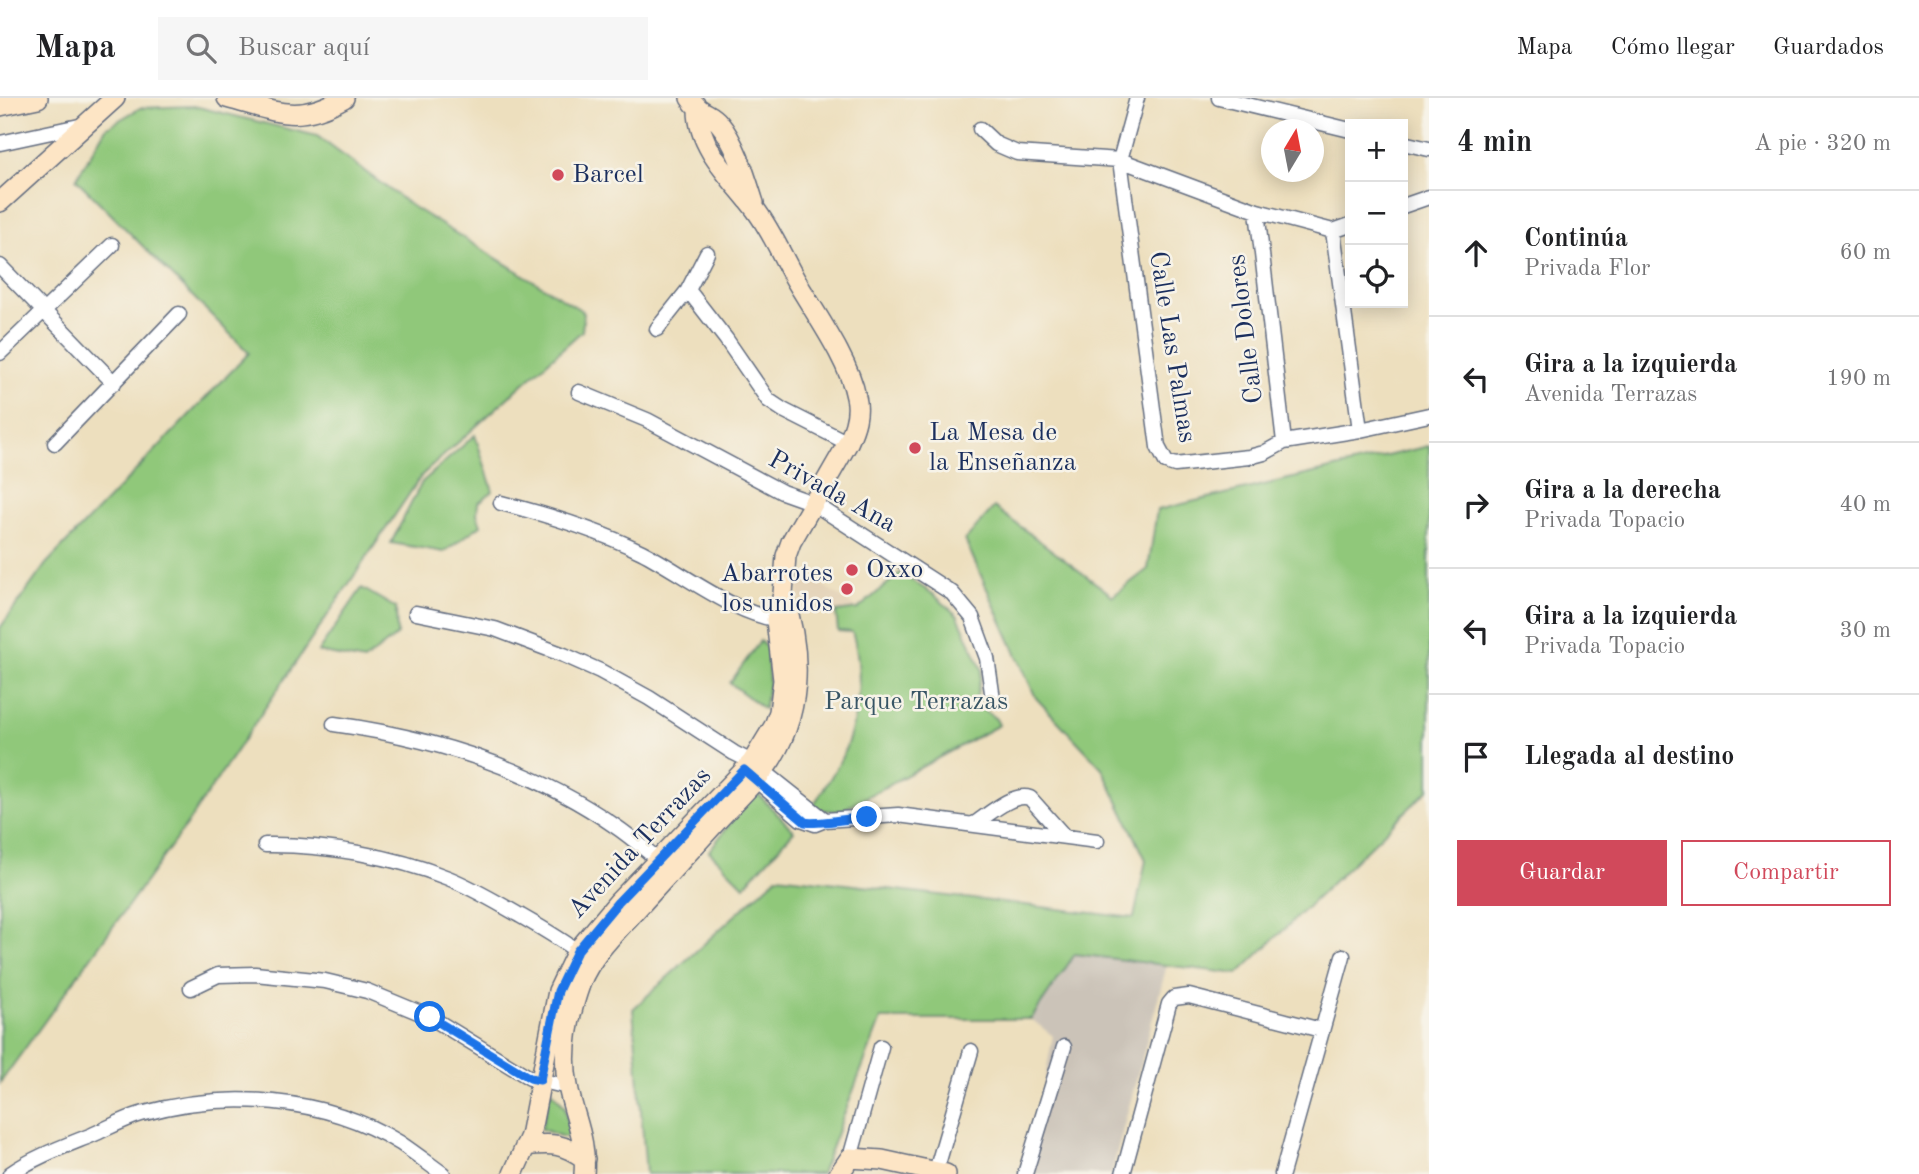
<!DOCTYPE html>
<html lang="es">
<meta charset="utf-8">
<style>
body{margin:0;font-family:"Old Standard TT",serif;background:#f6f6f6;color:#202124}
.controls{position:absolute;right:21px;top:21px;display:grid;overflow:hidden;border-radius:0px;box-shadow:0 4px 18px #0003}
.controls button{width:63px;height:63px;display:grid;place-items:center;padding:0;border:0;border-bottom:2px solid #e0e0e0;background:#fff;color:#202124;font:35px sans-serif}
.compass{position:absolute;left:1261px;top:21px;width:63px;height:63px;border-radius:50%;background:#fff;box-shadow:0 4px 18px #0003;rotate:10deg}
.stop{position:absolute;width:21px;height:21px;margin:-16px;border:5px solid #1a73e8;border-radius:50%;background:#fff}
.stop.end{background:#1a73e8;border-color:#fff;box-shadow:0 2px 7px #0008}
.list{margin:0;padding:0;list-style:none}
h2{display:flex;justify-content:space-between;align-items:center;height:91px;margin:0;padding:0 28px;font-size:30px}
h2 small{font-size:23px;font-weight:400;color:#757577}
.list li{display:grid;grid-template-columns:46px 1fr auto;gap:21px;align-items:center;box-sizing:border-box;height:126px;padding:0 28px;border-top:2px solid #e0e0e0}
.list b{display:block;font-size:26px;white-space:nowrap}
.list p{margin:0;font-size:23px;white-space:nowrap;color:#757577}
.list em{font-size:23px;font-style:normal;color:#757577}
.actions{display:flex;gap:14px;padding:21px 28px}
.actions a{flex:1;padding:16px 0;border:2px solid #d1495b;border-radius:0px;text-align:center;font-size:24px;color:#d1495b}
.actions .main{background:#d1495b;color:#fff}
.icon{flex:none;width:38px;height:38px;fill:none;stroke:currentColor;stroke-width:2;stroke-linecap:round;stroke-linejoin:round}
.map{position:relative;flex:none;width:1429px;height:1076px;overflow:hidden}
header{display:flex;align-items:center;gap:42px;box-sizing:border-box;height:98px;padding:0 35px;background:#fff;border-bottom:2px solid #e0e0e0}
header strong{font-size:33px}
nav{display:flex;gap:38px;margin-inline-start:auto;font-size:24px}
.search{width:490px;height:63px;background:#f6f6f6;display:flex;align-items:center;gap:18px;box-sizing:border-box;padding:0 24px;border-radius:0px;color:#757577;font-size:26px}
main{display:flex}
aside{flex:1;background:#fff}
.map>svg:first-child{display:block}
.built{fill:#e3d1b6}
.industrial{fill:#cbc3b8}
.green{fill:#90c87a;stroke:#567c6c;stroke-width:2}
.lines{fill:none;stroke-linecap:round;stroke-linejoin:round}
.street-casing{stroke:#646d80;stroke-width:17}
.secondary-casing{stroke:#646d80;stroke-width:22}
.street{stroke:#fff;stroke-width:14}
.secondary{stroke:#fde5c5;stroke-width:19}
.route{stroke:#1a73e8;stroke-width:9}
.poi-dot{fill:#d1495b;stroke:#f7f3e8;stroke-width:2.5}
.labels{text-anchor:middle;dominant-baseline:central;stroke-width:5;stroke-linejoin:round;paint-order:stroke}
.poi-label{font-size:26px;fill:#1b2f5e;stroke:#f7f3e8;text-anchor:start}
.street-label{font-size:26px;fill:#1b2f5e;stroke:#f7f3e8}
.park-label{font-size:26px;fill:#385565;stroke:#f7f3e8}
</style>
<header>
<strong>Mapa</strong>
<div class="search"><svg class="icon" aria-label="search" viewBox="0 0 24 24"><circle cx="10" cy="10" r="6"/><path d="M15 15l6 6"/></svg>Buscar aquí</div>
<nav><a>Mapa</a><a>Cómo llegar</a><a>Guardados</a></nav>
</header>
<main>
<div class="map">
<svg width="1429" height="1076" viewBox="0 0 1429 1076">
<rect width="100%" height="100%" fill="#f7f3e8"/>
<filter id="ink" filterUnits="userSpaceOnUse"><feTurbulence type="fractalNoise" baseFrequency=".0143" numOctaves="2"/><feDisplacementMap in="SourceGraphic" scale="14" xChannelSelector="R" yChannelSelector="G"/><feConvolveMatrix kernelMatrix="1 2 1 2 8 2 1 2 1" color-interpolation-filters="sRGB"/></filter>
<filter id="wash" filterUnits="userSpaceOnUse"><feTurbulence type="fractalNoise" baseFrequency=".00686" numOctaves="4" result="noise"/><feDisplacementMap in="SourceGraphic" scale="28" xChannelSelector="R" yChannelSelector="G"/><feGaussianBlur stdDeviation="1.57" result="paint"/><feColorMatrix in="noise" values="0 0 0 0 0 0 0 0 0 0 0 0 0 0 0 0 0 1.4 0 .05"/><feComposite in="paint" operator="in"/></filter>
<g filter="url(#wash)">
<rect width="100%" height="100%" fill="#eddfbe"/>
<!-- built -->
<path class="built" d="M795,469L821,486L858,511L836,514L826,512L802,514Z"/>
<!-- industrial -->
<path class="industrial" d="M1074,856L1167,867L1111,1076H1027L1053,938L1031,921Z"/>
<!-- green -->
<path class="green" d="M194,8L317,38L413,109L584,214L582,233L422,377L187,726L0,985V530L46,466L249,255L76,81L106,30L140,10Z
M475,337L493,393L478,405L477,416L481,427L444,454L391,445L422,384Z
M1429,348V691L1238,876L1075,856L1031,921H881L821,1076H646L633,911L778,778L1134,820L1146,762L1102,670L1036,600L965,442L994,409L1113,498L1148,471L1157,412Z
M900,475L933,496L958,518L982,571L976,602L979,608L996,621L999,627L846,710L838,713L819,712L815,708V705C825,688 838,670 845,652C859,616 864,571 852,534L838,533L836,514L858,511Z
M362,490L396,510L397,537L364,563L318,554Z
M760,543L767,550L769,586L764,611L730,585Z
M755,693L794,733L744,788L709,753Z
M551,992L565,1009L570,1038L563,1039L541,1031Z"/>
</g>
<g filter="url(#ink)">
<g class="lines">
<defs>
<path id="street" d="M1137,0L1120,62L1158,349L1166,364L1175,367L1249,359L1264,355L1284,344L1360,332L1429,317
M1219,0L1350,32
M980,31L996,46L1017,55L1120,62L1257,113L1333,133L1350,127
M0,45L84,27
M1403,45L1429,51
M1403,108L1429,99
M1257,113L1284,344
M1333,133L1360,332
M0,168L114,285
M688,192L726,241L768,302L783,312L848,345
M657,231L688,192L707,155
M0,255L112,147
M579,294L647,322L782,394L813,405L952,495L972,519L987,560L993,601
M55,345L179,216
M501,405C549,417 597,432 642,454C683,475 740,521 785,522
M416,515L495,531L564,557L600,573L649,600L734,655L752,664L825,722
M334,626C434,640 532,670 615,728C633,740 649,755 666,768
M749,676L801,721L815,726L825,722L898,717L1097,743
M974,726C988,717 1013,694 1030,700L1064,738
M265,747C323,746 394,758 448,780C473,790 496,804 519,817C540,829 563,842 582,857
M191,890L218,877L255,876L325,883L367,893L430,919L530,980L568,989
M850,1060L881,949
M936,1073L971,953
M10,1076C34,1059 65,1048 92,1037C108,1030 124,1021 141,1016C225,992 324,998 400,1045C415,1055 429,1066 443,1076
M1025,1076L1064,949
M1123,1076L1169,906L1174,900L1189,898L1321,932
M1282,1076L1343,858"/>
<path id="secondary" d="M227,0C276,13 296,27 344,0
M690,0C701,17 709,13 719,25C736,45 746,80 754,105
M0,8L38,0
M0,104L115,0
M525,1048C552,1045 563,1045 585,1061
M513,1076L530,1038L558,893L577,853L618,804L752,664L774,628L779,614L783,582L776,522L783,496L786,458L791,444L848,345C855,330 860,315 856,299C849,262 814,214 795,181C782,158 771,132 755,111C733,82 698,50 698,12
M584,1076C587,1041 574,1020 568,988C561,954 569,917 581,884C591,858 616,834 635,813C662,783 690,753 717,723C733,706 750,690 764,672C803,620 803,556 783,496
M839,1076L850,1060L882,1062L946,1076"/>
</defs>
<!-- street casing -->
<use href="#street" class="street-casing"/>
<!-- secondary casing -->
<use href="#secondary" class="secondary-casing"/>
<!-- street -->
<use href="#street" class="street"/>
<!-- secondary -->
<use href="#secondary" class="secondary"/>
</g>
</g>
<g class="lines" filter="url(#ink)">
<!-- route -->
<path class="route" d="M430,919L530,980L540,982L558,893L577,853L618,804L744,672L805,724C813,727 854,720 867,719"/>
</g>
<!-- markers -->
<g class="poi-dot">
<circle cx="558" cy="77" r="7"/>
<circle cx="915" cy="350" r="7"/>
<circle cx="852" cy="472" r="7"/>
<circle cx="847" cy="491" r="7"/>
</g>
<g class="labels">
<!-- poi labels -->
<g class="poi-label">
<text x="572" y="77">Barcel</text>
<text x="929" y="335">La Mesa de<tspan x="929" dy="30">la Enseñanza</tspan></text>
<text x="866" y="472">Oxxo</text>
<text x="833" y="476" text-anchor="end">Abarrotes<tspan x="833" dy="30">los unidos</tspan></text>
</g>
<!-- street labels -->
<g class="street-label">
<text transform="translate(1246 231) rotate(-97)">Calle Dolores</text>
<text transform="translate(1172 249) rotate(81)">Calle Las Palmas</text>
<text transform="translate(832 394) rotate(29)">Privada Ana</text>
<text transform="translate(640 745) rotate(-47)">Avenida Terrazas</text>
</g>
<!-- park labels -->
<g class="park-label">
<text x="916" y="604">Parque Terrazas</text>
</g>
</g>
</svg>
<div class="controls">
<button>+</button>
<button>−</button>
<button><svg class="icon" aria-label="locate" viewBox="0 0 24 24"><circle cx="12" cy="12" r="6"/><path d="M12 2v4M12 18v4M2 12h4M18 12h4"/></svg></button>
</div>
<svg class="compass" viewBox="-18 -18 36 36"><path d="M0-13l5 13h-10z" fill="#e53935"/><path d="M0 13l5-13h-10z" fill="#757577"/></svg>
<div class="stop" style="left:430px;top:919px"></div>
<div class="stop end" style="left:867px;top:719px"></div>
</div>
<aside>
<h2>4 min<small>A pie · 320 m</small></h2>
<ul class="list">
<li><svg class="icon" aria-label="ahead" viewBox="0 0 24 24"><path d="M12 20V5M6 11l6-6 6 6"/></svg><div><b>Continúa</b><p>Privada Flor</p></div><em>60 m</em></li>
<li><svg class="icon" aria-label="left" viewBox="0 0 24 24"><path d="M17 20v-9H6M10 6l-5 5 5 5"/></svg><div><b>Gira a la izquierda</b><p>Avenida Terrazas</p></div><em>190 m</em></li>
<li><svg class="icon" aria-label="right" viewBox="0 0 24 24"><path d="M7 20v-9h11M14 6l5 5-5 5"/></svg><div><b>Gira a la derecha</b><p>Privada Topacio</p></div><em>40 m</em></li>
<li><svg class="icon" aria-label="left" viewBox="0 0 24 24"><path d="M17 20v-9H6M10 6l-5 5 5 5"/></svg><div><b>Gira a la izquierda</b><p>Privada Topacio</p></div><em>30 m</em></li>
<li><svg class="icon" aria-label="arrive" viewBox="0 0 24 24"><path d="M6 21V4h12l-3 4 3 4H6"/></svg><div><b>Llegada al destino</b></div></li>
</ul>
<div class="actions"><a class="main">Guardar</a><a>Compartir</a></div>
</aside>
</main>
